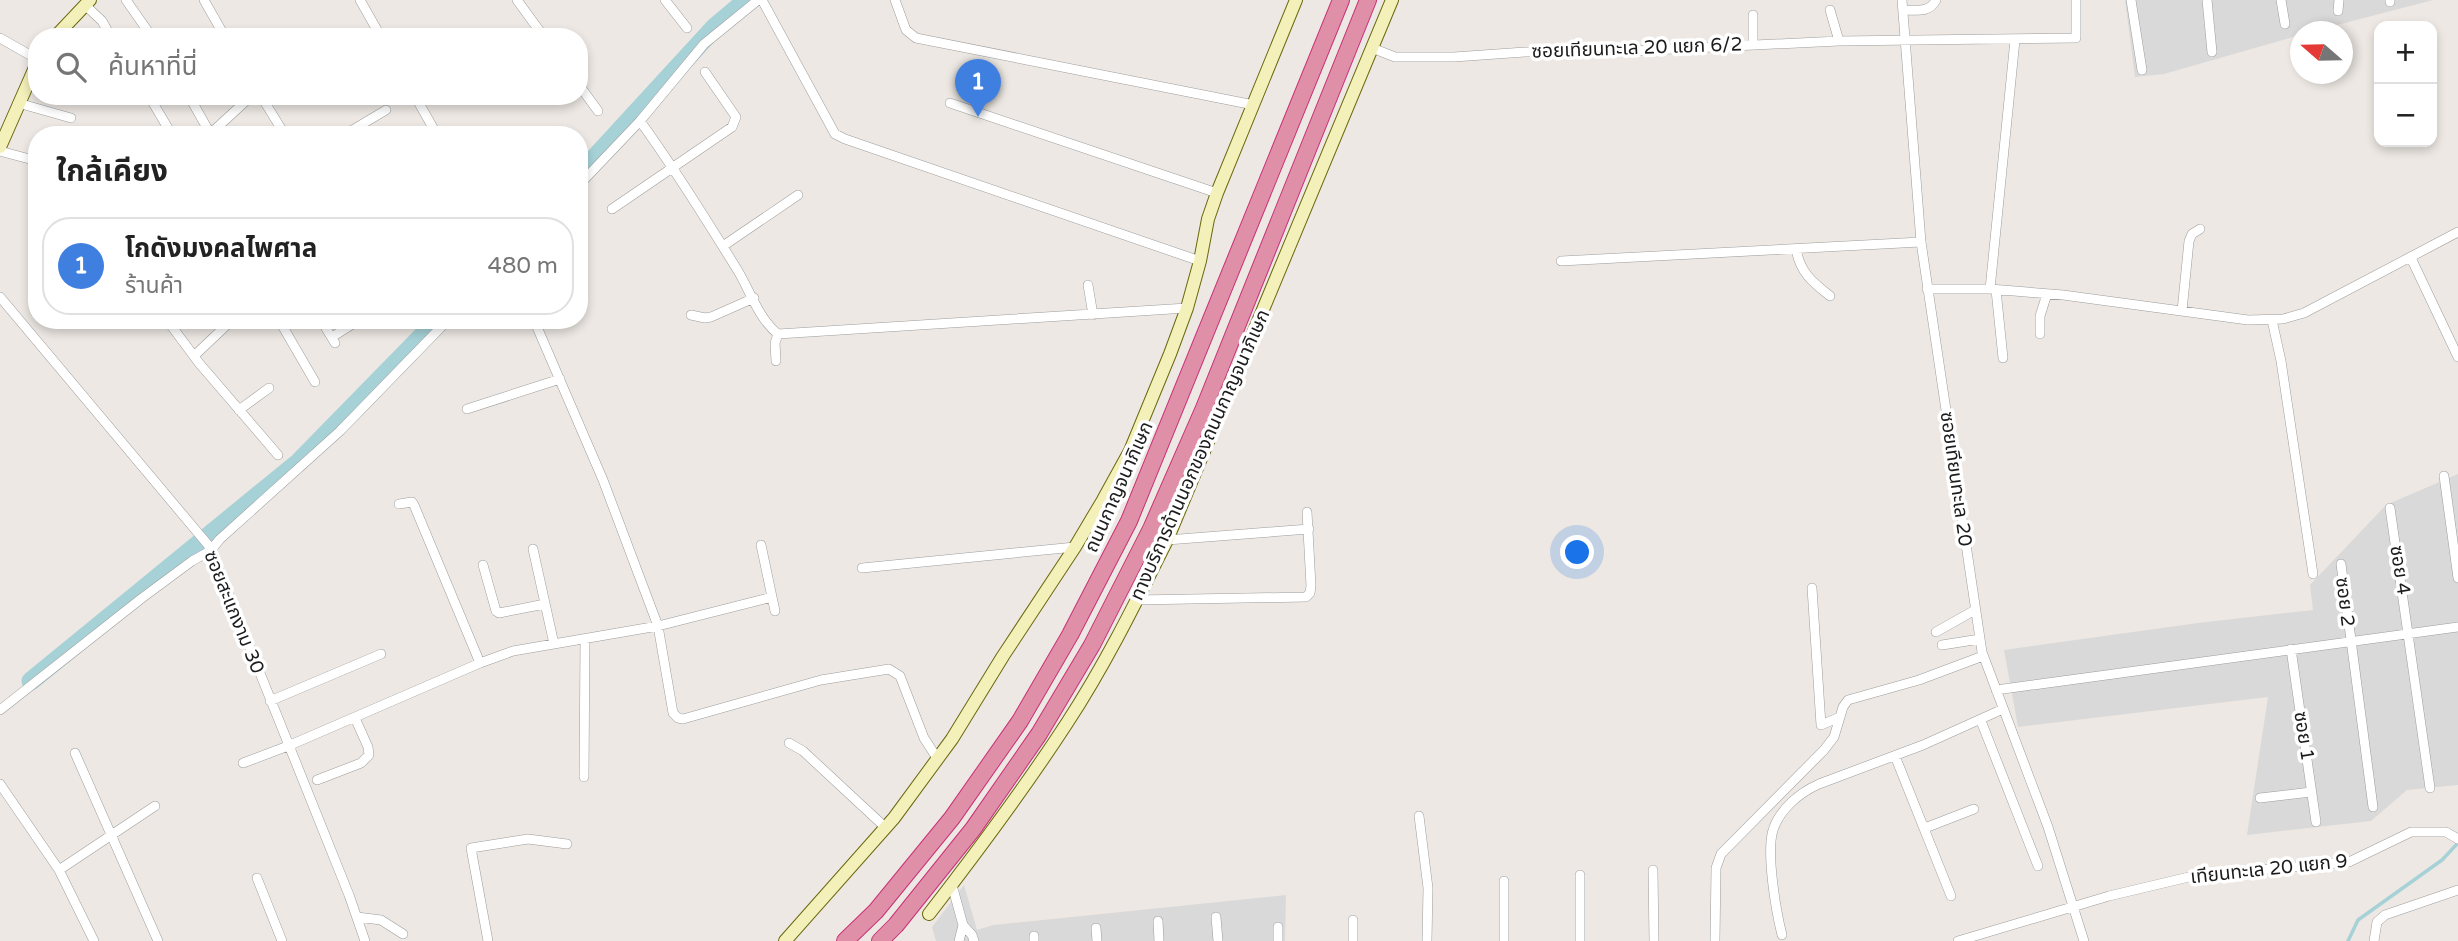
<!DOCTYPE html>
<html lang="th">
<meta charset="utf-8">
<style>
body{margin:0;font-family:"Varela Round","Noto Sans Thai",sans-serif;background:#f2f2f2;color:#222}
.controls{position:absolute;right:21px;top:21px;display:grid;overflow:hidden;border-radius:14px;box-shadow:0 4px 10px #0003}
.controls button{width:63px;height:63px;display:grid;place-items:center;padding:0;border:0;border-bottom:2px solid #e0e0e0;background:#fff;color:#222;font:35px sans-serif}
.compass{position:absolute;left:2290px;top:21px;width:63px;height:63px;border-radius:50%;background:#fff;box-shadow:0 4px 10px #0003;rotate:290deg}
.you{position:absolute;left:1578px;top:553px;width:24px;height:24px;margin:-18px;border:5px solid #fff;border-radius:50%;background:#1a73e8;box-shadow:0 0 0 10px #1a73e833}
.badge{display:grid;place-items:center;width:46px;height:46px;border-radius:50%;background:#b90f23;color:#fff;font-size:23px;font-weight:700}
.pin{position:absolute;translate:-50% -58px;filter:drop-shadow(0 2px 4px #0008)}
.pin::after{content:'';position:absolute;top:37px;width:24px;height:21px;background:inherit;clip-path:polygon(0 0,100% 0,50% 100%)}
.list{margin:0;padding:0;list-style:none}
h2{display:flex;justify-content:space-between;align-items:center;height:91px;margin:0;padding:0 28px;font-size:30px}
h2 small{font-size:23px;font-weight:400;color:#767676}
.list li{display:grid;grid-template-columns:46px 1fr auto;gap:21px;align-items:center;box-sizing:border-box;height:98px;margin:0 14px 14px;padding:0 14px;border:2px solid #e0e0e0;border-radius:28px}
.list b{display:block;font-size:26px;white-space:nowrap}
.list p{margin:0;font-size:23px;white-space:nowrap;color:#767676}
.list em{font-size:23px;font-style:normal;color:#767676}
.icon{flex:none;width:38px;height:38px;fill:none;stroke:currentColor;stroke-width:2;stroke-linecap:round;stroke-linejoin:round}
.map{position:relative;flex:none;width:2458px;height:941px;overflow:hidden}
.search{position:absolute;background:#fff;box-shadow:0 4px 10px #0003;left:28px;top:28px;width:560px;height:77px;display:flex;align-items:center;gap:18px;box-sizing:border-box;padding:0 24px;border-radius:28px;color:#767676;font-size:26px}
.panel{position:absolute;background:#fff;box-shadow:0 4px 10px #0003;left:28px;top:126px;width:560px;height:203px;border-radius:28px}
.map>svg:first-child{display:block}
.residential{fill:#dad9d9}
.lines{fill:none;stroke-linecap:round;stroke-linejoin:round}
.stream{stroke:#a6d2d7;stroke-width:3.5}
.river{stroke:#a6d2d7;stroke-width:19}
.street-casing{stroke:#9d9d9d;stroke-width:10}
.secondary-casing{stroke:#69680d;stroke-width:14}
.highway-casing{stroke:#c93177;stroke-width:18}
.street{stroke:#fff;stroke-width:9}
.secondary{stroke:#f4f0b9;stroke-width:12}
.highway{stroke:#df8fa8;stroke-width:16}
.labels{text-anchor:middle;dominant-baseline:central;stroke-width:7;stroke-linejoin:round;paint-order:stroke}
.street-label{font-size:19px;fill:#1c1c1c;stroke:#fff}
</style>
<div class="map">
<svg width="2458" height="941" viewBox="0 0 2458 941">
<rect width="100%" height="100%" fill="#ede8e3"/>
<!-- residential -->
<path class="residential" d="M2125,0H2433L2314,31L2300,32V35L2164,74L2135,77Z
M2458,474V785L2407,790L2371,821L2247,835L2268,697L2018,727L2004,650L2198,623L2313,610L2310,585L2386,505Z
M964,885L977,930L993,925L1286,895L1285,941H936L932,927Z"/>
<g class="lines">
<!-- stream -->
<path class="stream" d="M2348,941L2358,920L2442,860L2458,843"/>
<!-- river -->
<path class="river" d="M579,175L715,27L747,0
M31,681L299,462L438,320"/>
<defs>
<path id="street" d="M126,0L152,37
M204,0L225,37
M360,0L381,37
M517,0L544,37
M665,0L687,28
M762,0L835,134L845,139L1200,261
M895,0L906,30L916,38L1254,105
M1902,0L1921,242L1982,652L2048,827L2084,941
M2131,0L2142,70
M2207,0L2212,52
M2281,0L2285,24
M2390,2V0
M85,5L102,21L111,37
M1830,10L1839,41
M1903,10C1916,10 1930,13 1936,0
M2338,11L2339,0
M1753,15V44
M0,38L37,59
M1372,48L1395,57H1454L1525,52H1612L1839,41L2076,38V0
M579,85L598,111
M149,96L172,135
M189,96L211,135
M261,96L285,135
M415,96L437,135
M18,103L71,118
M950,103L1217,193
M640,121C675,169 706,219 738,271C750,291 759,319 778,334L1187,308
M210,134L248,99
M344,135L386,110
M0,151L37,161
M579,185L640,121L704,44L758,0
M612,209L732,127L736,117L705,72
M723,246L798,195
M1796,249C1800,272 1812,282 1830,296
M2411,258L2458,357
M1561,261L1921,242
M1088,285L1093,315
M1927,289H1990L2063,295L2248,320L2283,319L2304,313L2458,232
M1990,289L2015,40
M1996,290L2003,358
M0,297L209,546L349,895L365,941
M2182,311L2189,241L2192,234L2200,229
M691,315L705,318L711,317L754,298
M167,320L199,363L278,455
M279,320L315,382
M321,320L335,343
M534,320L603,480L658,626L673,713L678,718L683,719L821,680L889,669L900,676L924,738L937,758
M2272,320L2281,361L2313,574
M2040,334V316L2047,294
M332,337L359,320
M194,356L232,320
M776,361L775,343L778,334
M467,409L560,379
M239,410L269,388
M2444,476L2458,578
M399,504L412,502L414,505L480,663
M2390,508L2430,788
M1167,540L1309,529
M533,549L554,644
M2341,564L2373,807
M483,565L496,611L499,613L545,604
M862,568L1075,547
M1812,588L1821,725L1840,717
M772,597L775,611
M1137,600L1306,597L1310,593L1311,586L1307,512
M1936,632L1975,610
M1942,645L1980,639
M2291,649L2316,822
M1996,690L2458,627
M270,701L381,654
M0,710L142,598L192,561L210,551L220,539L340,431L448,320
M1981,721L2038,866
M789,743L803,751L886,828
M75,753L158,941
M1895,756L1951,896
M243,763L288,746L480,663L513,651L658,626L772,597L761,545
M584,777L585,639
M317,780L361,763L369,755L368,747L355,718
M0,784L59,870L94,941
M2260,798L2311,792
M1419,816L1428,888L1427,941
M1925,828L1974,809
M59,870L155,806
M1653,870L1654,941
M1580,875V941
M257,878L282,941
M952,885L963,925L972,935L974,941
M357,917L381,920L403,934
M1216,917L1218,941
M1158,921L1159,941
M1096,928L1097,941
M1782,935C1776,911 1766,853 1773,830C1780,809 1799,793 1819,784L1923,745L2003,709
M1034,936V941
M488,941L471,848L528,839L567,844
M959,941L963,925
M1278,941V927
M1353,941V920
M1504,941V881
M1715,941L1716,868L1721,854L1824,750L1834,737L1843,707L1848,700L1919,680L1983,656
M1958,941L2109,896L2193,876L2349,862L2411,832H2446L2458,839
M2374,941L2377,922L2385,915L2458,890"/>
<path id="secondary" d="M55,37L90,0
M0,147L37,63
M929,914C977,852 1024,789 1067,723C1105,665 1136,602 1167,540L1392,0
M785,941L894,818L952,739L1003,656L1075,547L1103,500L1130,451L1170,354L1187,308L1200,261L1208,219L1217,193L1296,0"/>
<path id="highway" d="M845,941L876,911L952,818L1020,721L1070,635L1129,521L1341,0
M880,941L896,925L973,829L1039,734L1092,645L1151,529L1204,408L1368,0"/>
</defs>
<!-- street casing -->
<use href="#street" class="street-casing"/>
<!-- secondary casing -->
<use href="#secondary" class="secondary-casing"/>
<!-- highway casing -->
<use href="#highway" class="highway-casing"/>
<!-- street -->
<use href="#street" class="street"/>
<!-- secondary -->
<use href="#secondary" class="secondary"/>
<!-- highway -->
<use href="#highway" class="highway"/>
</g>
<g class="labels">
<!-- street labels -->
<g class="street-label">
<text transform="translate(1637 48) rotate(-2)">ซอยเทียนทะเล 20 แยก 6/2</text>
<text transform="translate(1200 455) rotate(-66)">ทางบริการด้านนอกของถนนกาญจนาภิเษก</text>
<text transform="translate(1956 479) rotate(82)">ซอยเทียนทะเล 20</text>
<text transform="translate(1119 487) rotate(-66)">ถนนกาญจนาภิเษก</text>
<text transform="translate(2400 570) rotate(81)">ซอย 4</text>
<text transform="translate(2345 602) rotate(83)">ซอย 2</text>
<text transform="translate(234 612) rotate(68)">ซอยสะแกงาม 30</text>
<text transform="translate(2304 736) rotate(81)">ซอย 1</text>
<text transform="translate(2269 869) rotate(-6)">เทียนทะเล 20 แยก 9</text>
</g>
</g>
</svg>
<div class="controls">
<button>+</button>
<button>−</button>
</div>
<svg class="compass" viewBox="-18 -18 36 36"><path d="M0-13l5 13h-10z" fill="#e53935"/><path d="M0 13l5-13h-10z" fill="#767676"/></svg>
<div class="you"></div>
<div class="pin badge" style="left:978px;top:117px;background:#3f7fe0">1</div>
<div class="search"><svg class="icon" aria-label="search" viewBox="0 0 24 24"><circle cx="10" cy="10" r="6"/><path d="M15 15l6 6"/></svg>ค้นหาที่นี่</div>
<section class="panel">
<h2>ใกล้เคียง<small></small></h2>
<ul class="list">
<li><span class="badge" style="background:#3f7fe0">1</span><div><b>โกดังมงคลไพศาล</b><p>ร้านค้า</p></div><em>480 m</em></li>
</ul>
</section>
</div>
